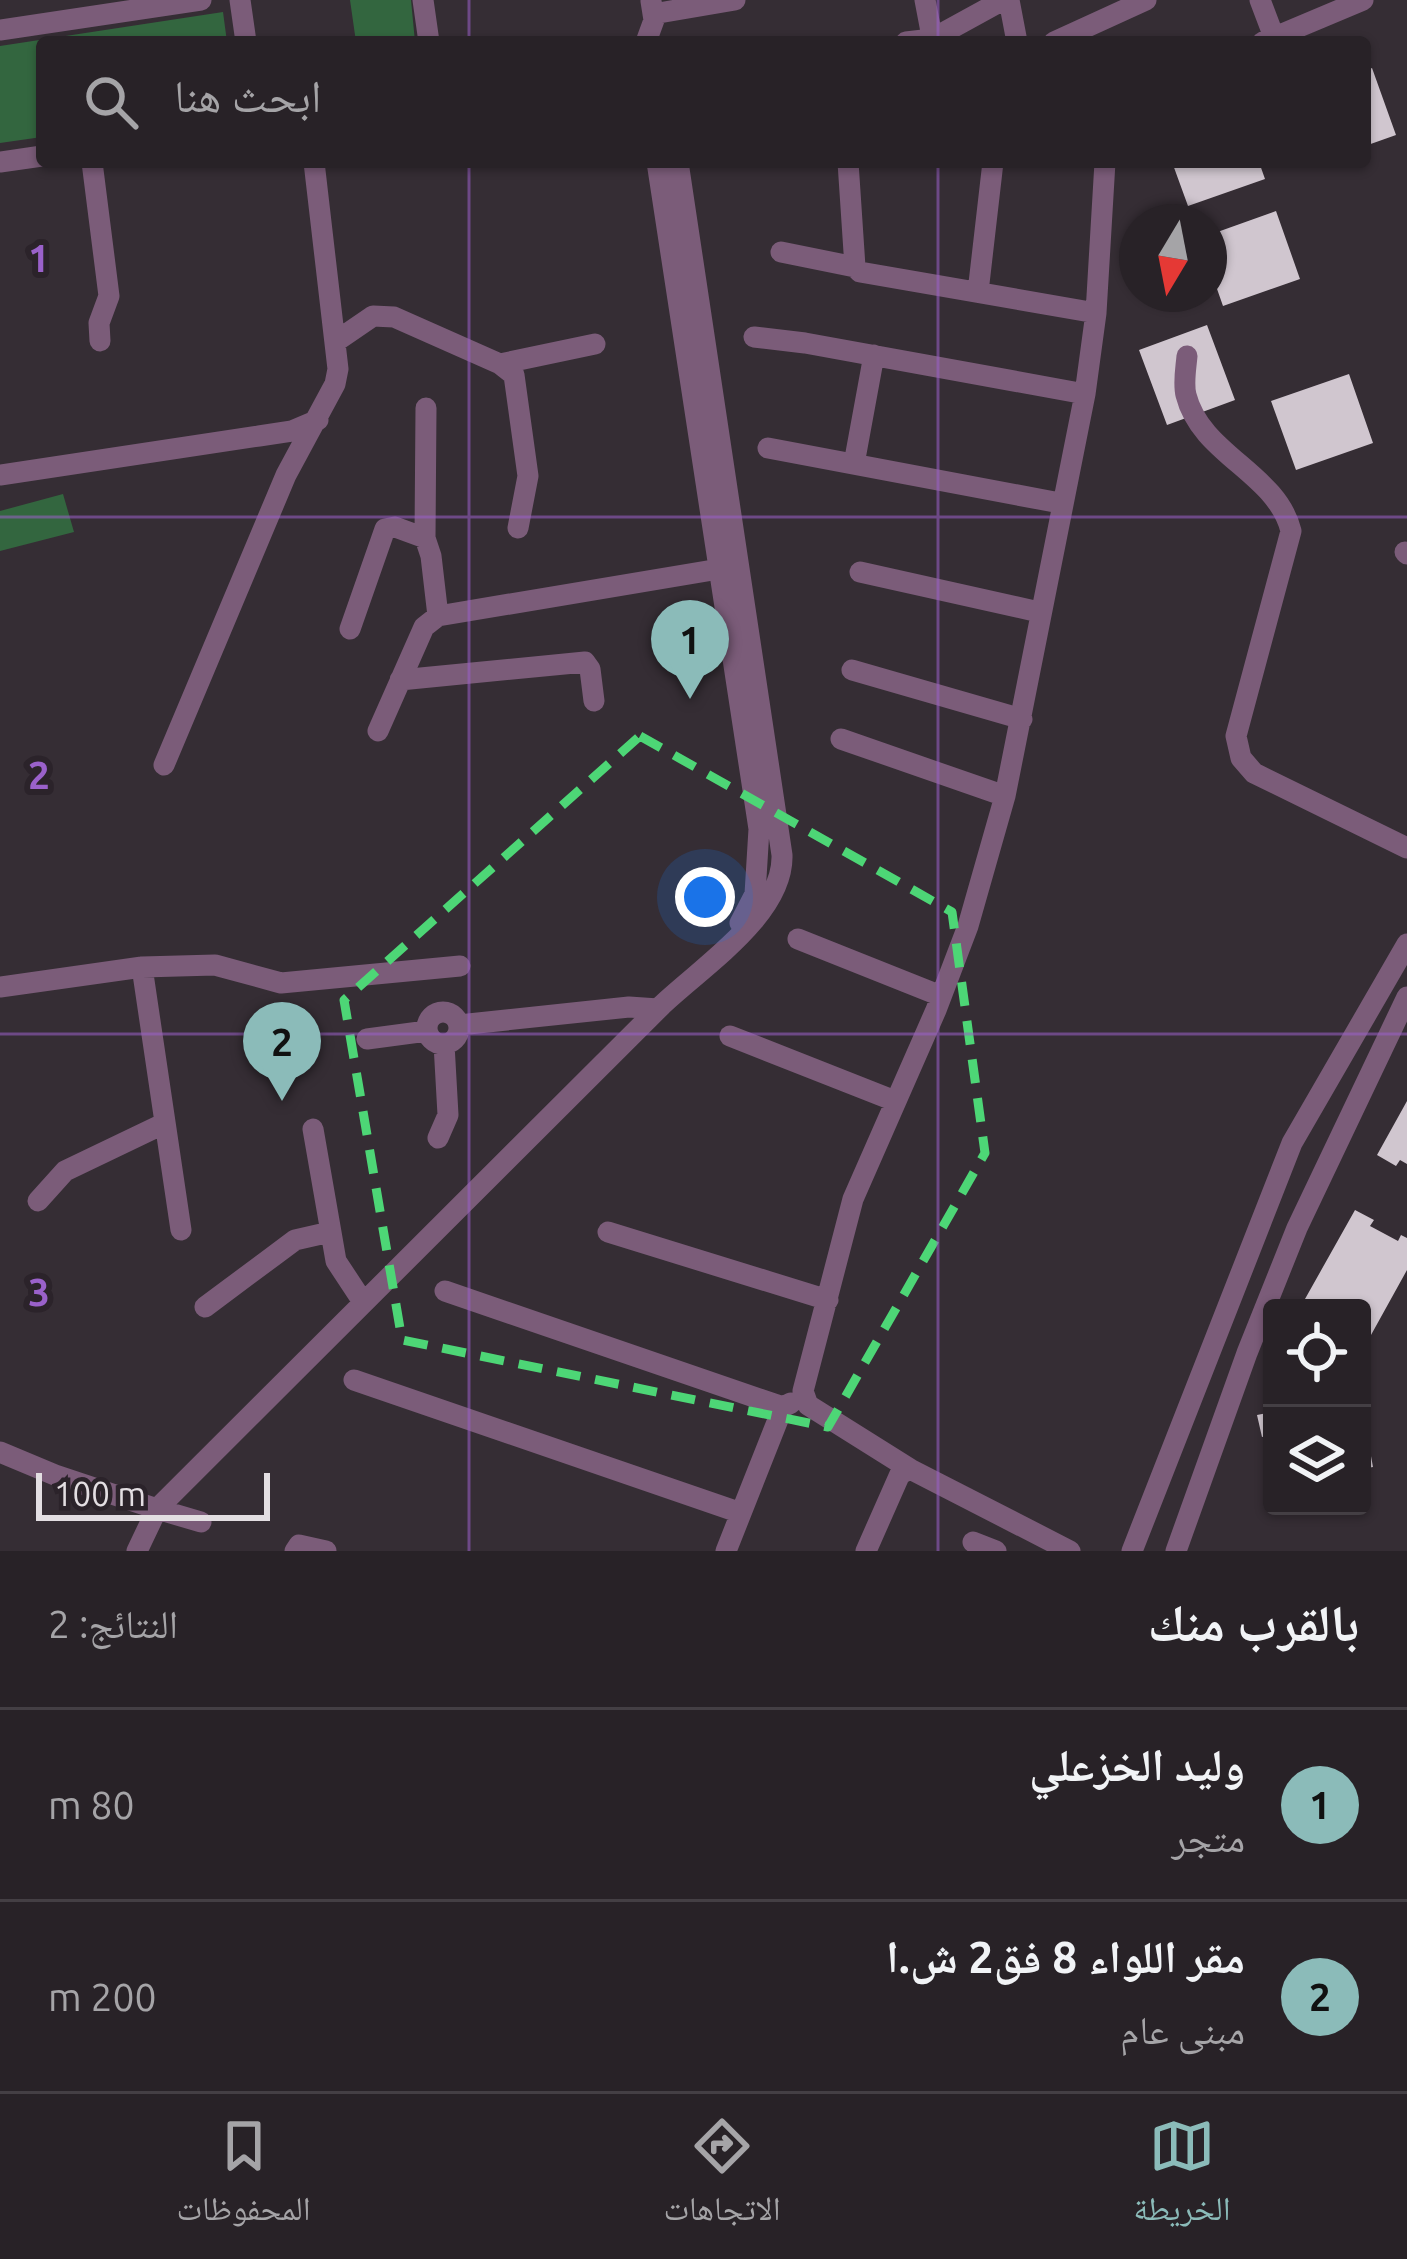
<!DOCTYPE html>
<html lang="ar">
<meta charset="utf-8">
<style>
body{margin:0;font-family:Ubuntu,"Noto Naskh Arabic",sans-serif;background:#302a2f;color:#f1f3f6;direction:rtl}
.controls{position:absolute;right:36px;bottom:36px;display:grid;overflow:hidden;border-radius:12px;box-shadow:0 3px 9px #0004}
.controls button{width:108px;height:108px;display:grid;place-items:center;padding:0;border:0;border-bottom:3px solid #443f44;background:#282227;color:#f1f3f6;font:60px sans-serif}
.compass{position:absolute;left:1119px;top:204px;width:108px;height:108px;border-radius:50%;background:#282227;box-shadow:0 3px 9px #0004;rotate:190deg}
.scale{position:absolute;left:36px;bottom:30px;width:234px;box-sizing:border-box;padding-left:12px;border:6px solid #e3dee2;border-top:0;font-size:33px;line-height:42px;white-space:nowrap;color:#e3dee2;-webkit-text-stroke:9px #2b232a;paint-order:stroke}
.you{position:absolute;left:705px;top:897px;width:42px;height:42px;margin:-30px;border:9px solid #fff;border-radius:50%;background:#1a73e8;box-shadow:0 0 0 18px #1a73e833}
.badge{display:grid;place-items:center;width:78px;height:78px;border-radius:50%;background:#8bbbb9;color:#111;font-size:39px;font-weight:700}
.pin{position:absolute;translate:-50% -99px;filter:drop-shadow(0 3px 6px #0008)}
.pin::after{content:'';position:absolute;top:63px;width:42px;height:36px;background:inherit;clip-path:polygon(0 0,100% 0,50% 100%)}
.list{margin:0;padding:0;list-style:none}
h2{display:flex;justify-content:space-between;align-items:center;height:156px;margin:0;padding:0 48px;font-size:51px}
h2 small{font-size:39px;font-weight:400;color:#a5a4a7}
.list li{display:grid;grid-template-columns:78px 1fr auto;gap:36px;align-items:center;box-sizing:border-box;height:192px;padding:0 48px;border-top:3px solid #443f44}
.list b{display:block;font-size:45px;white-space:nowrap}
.list p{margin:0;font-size:39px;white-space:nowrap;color:#a5a4a7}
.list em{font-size:39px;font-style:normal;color:#a5a4a7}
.icon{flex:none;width:66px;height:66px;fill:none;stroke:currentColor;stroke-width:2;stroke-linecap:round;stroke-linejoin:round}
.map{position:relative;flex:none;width:1407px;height:1551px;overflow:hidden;direction:ltr}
.search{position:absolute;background:#282227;box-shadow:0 3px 9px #0004;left:36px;right:36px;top:36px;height:132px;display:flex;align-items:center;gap:30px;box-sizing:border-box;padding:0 42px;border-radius:12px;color:#a5a4a7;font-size:45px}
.sheet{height:540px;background:#282227}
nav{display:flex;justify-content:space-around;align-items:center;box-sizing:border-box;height:168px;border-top:3px solid #443f44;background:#282227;font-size:33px;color:#a5a4a7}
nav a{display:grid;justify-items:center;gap:6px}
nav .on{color:#8bbbb9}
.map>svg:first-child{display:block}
.green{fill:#33663f}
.building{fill:#d0c6cf}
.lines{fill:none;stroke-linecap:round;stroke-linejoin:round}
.minor{stroke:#7b5c79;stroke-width:21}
.marked{fill:none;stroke:#4dd676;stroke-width:9;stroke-dasharray:24 15;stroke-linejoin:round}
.grid{fill:none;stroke:#9a61ca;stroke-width:3;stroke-opacity:0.55}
.grid-label{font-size:39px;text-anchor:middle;font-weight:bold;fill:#9a61ca;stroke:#2b232a;stroke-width:12;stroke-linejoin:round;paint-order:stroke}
</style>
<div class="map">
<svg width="1407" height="1551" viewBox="0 0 1407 1551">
<rect width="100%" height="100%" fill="#352d34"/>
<!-- green -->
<path class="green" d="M350,0H411L415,42H356Z
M223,12L227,42H42V137L0,143V46Z
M63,494L74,532L0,551V511Z"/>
<!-- building -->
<path class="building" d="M1372,68L1396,135L1365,146V71Z
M1172,162H1259L1265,179L1188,206Z
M1276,211L1300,279L1223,306L1209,266V235Z
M1207,325L1235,400L1167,425L1139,350Z
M1349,374L1373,443L1296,470L1271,401Z
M1407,1101V1164L1400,1160L1396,1166L1377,1155Z
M1355,1210L1374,1220L1370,1226L1398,1241L1401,1235L1407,1238V1270L1371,1335L1362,1330V1308H1336L1328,1304L1322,1308L1305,1299Z
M1272,1412V1435L1262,1437L1257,1415Z
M1369,1445L1373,1467L1362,1469V1447Z"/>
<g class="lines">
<!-- minor -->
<path class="minor" d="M240,0L246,42
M423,0L429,42
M925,0L933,42
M1009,0L1017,42
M1260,0L1274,37
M653,14L735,0
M0,30L201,0
M646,42L654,20L651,1
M906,42L932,39L1003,0
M1054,42L1146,0
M1263,42L1363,0
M0,162L42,156
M92,162L109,296L99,323L100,341
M657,162L759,829L755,894L740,923
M848,162L855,267L860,272L1096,313
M781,252L855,267
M978,292L993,162
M754,337L805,343L1085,394
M335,342L373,316L394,317L500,364L514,375L528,476L518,528
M1187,356C1186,368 1183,383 1186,395C1201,455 1277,473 1291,531L1236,736L1241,758L1254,773L1407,848
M500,364L595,344
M426,408L425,538L431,556L438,616
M768,448L1060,503
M854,464L874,355
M0,475L259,436L292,431L318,420
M1405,552L1407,554
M860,572L1039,612
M350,629L385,529L395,527L425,538
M852,670L1022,719
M400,680L585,662L590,669L594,701
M378,731L424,627L438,616L719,569
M841,739L1005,796
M164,765L286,475L335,384L338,369L314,162
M798,939L941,996
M142,967L181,1230
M0,987L142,967L215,965L281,983L460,966
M427 1028a16 16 0 1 1 32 0a16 16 0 1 1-32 0Z
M459,1025L629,1007L658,1009
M730,1036L895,1101
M367,1039L427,1031
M313,1129L336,1261L363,1302
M438,1138L448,1115L444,1044
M38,1201L65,1171L163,1124
M608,1232L828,1300
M445,1291L783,1407
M205,1307L295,1240L330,1232
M354,1380L741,1513
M0,1452L55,1475L157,1509L662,1005C703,966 784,914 782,855L678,162
M910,1469L808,1405L803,1391L853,1199L936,1010L968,926L1005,796L1085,394L1096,313L1105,162
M973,1542L996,1551
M137,1551L157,1509L201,1522
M295,1551L299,1545L326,1551
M726,1551L783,1407L791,1403
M866,1551L900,1474L910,1469L1070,1551
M1132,1551L1292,1143L1407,944
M1176,1551L1247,1353L1297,1228L1407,997"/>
</g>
<!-- marked area -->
<path class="marked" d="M640,736L952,912L985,1153L828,1427L402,1340L344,1000Z"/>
<!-- grid -->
<path class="grid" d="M469,0V42M938,0V42M469,162V1551M938,162V1551M0,517H1407M0,1034H1407"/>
<g class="grid-label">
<text x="39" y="272">1</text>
<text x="39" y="789">2</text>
<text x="39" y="1306">3</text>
</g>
</svg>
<div class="controls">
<button><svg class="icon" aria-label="locate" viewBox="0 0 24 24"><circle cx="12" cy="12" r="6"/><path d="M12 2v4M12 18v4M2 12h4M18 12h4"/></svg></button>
<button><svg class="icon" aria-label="layers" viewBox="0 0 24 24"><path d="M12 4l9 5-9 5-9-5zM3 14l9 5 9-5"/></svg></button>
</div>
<svg class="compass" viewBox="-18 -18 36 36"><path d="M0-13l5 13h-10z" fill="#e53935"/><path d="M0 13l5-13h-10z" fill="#a5a4a7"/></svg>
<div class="scale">100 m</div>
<div class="you"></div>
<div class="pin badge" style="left:690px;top:699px">1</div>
<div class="pin badge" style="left:282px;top:1101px">2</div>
<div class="search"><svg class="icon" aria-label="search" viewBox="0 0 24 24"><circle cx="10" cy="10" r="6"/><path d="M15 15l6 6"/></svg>ابحث هنا</div>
</div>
<section class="sheet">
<h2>بالقرب منك<small>النتائج: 2</small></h2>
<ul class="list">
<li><span class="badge">1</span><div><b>وليد الخزعلي</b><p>متجر</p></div><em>80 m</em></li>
<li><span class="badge">2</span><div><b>مقر اللواء 8 فق2 ش.ا</b><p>مبنى عام</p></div><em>200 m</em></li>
</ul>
</section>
<nav>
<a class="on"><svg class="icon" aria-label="map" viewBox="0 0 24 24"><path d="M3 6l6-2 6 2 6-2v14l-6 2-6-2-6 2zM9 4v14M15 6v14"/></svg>الخريطة</a>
<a><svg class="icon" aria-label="directions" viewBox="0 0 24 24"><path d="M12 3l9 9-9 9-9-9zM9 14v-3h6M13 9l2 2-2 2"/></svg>الاتجاهات</a>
<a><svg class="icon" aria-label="saved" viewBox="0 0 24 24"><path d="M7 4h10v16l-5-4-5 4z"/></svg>المحفوظات</a>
</nav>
